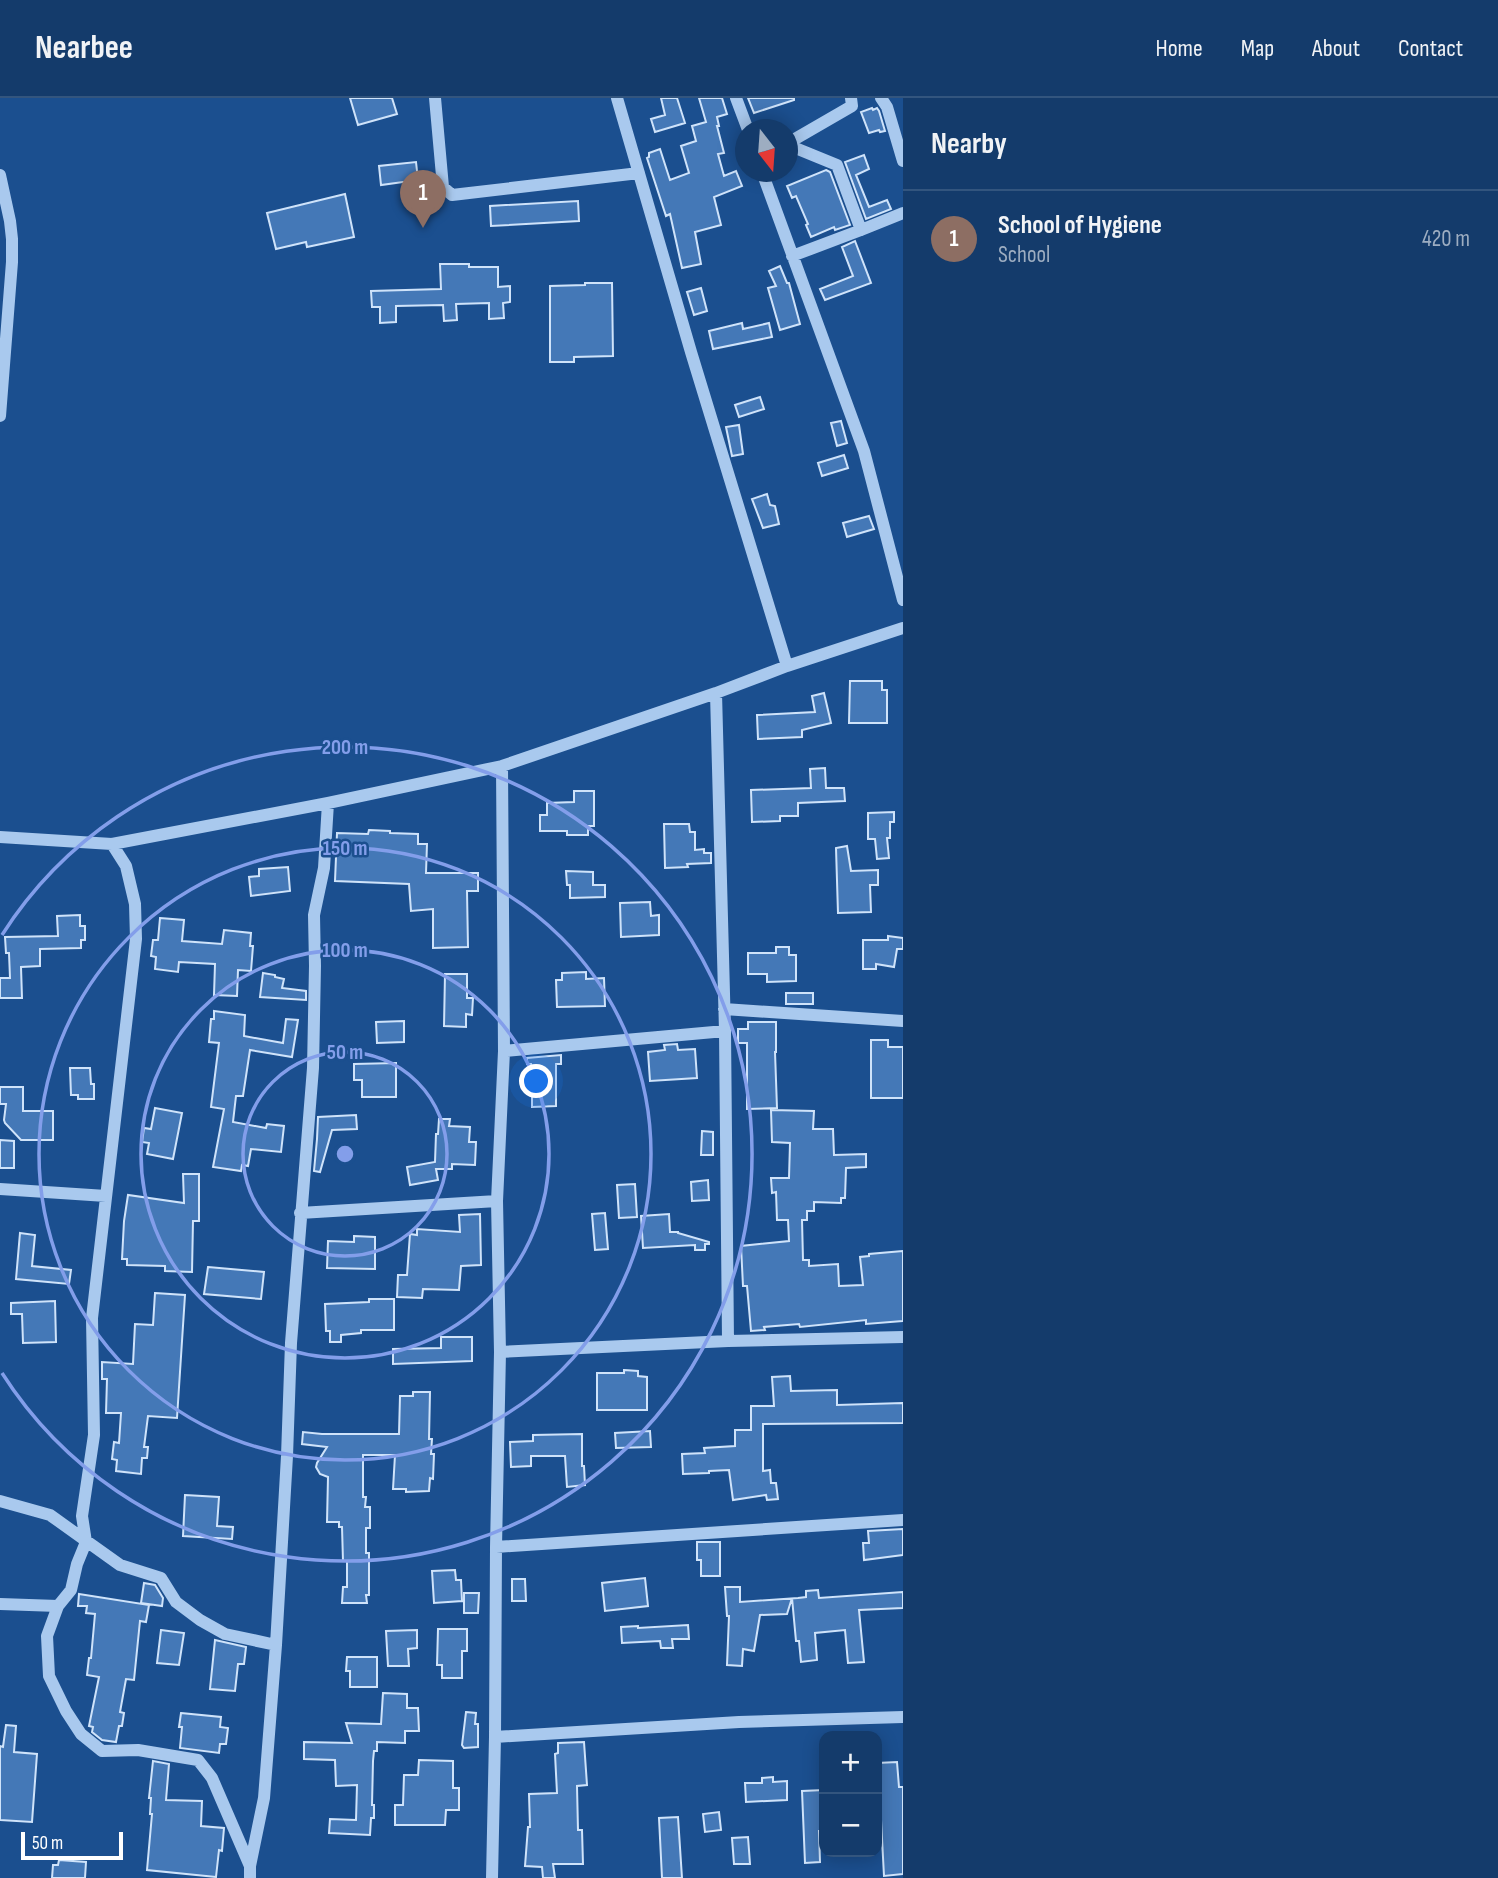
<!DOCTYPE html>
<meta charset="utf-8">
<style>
body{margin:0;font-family:"Sofia Sans Condensed",sans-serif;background:#1d4271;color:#f1f3f6}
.controls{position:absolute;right:21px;bottom:21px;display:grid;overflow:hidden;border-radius:14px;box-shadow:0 4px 18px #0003}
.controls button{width:63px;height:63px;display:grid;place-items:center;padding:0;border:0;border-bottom:2px solid #33557e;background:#143b6b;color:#f1f3f6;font:35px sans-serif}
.compass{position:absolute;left:735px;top:21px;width:63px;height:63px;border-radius:50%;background:#143b6b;box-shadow:0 4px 18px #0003;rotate:163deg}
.scale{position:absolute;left:21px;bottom:18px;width:102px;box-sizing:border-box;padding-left:7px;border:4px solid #fff;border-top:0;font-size:19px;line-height:24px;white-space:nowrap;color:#fff;-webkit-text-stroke:5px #1b4f8f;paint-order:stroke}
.you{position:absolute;left:537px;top:984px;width:24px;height:24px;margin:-18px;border:5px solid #fff;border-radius:50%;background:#1a73e8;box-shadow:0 0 0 10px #1a73e833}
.badge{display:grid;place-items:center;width:46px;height:46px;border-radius:50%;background:#8bbbb9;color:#fff;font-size:23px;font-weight:700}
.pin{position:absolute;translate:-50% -58px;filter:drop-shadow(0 2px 4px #0008)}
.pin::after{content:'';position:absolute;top:37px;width:24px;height:21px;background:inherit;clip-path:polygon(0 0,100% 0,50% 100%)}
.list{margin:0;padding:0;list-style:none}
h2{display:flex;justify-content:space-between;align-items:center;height:91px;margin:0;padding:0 28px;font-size:30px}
h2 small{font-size:23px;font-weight:400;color:#9dadc1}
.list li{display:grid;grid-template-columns:46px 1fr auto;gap:21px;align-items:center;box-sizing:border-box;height:98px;padding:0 28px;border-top:2px solid #33557e}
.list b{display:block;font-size:26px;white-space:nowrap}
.list p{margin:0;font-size:23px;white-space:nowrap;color:#9dadc1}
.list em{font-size:23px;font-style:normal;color:#9dadc1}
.map{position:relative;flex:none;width:903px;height:1780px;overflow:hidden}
header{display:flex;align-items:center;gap:42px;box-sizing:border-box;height:98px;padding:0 35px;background:#143b6b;border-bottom:2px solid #33557e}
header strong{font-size:33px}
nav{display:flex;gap:38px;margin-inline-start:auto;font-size:24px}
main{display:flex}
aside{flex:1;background:#143b6b}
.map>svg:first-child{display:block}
.building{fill:#4478b7;stroke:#cfe3fa;stroke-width:2}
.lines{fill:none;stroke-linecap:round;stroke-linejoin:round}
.minor{stroke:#a9c9ee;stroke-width:12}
.ring{fill:none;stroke:#839eea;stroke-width:3.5}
.centre{fill:#839eea;stroke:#1b4f8f;stroke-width:3.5}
.ring-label{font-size:21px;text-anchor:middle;font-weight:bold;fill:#839eea;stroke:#1b4f8f;stroke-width:5;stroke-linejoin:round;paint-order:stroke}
</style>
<header>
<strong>Nearbee</strong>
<nav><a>Home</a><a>Map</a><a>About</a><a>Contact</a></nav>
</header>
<main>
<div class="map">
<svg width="903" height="1780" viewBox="0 0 903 1780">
<rect width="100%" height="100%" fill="#1b4f8f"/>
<!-- building -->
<path class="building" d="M350,0H392L397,16L358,27Z
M661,0H677L685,25L655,34L651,21L665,17Z
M699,0H722L727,16L717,19L719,28H717L724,55L718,56L724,78L736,73L742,88L714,99L721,127L695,134L701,166L682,170L670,116L666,118L647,60L649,59V55L660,51L670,82L689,75L681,48L696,43L692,28L706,24Z
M748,0H794V2L754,15Z
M872,10L873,12L877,10L879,13L885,33L880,34L879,32L869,35L861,14Z
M864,57L869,71L856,77L869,109L887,102L891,111L866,121L845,64Z
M416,64L418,82L381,87L379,68Z
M826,72L830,74L850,127L835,132L834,129L811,139L806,127L808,126L796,98L792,100L787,88Z
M345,96L354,139L307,149L306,144L276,151L267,115Z
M578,103L579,123L491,128L490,108Z
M855,143L871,185L825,202L820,191L853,178L842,149Z
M440,166H469V169H498V189L510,188V204L503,205L504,220L489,221V205L456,206L457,222L444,223L443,207L396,208V224L380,225V209H372L371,193L441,191Z
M780,168L787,185H789L800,226L780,232L768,190L776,188L769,173Z
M585,185H612L613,258L574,259V264H550V188L585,187Z
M701,190L707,213L694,217L687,194Z
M742,225L743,231L769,225L772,239L713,251L709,233Z
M760,299L764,311L739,319L735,307Z
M841,323L847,345L837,348L831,325Z
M739,327L743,356L732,358L726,329Z
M844,357L848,370L822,378L818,365Z
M767,396L770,407L775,408L779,426L763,430L752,401Z
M869,418L874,431L847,439L843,425Z
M850,583H882V592H887V625H849Z
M824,595L831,625L802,632V639L758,641L757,617L815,614L812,598Z
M825,670L826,690H844L845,703L798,705V718H780V723L752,724L751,692L811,690L810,671Z
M574,693H594V728H588V737H567V733H540V717H547V705L574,704Z
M894,714V724H890V740H887L889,760L877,761L875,741H868V715Z
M664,726H689L690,734H695V752L704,751V755H711V765L687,766L688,769L665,770Z
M369,732L390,733V735L418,736V746H427L426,775H478V793H467L468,849L433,850V811L411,813L409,786L335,783L337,735L368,736Z
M847,748L851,773L878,772V787H870L871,814L838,815L836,750Z
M288,769L290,793L251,798L249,779L259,778V771Z
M566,773L593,774V787H605V799L570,800V787H567Z
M650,804L651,818L659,817V837L621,839L620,805Z
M80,817V828H85V842H81V850L40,851V868L21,869L22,900H0V880H10L9,855H6L5,839L58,838L57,818Z
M160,820L184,822L182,843L222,846L224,832L251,835L250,848H253L251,873L238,872L237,898L214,897L215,866L179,864L178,874L155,871L156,859L151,858L153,842H158Z
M888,838L903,840V851H897L894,869L876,866V871H863V842H888Z
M776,849H789V857H796V883L767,884V876H748V855H776Z
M586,874V881L604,880L605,908L557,909L556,882H562V875Z
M263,875L275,877V879L284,881L282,890L306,893V902L260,899Z
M445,876H467V900H473L472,917L466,916V929L444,928Z
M786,895H813V906H786Z
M214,913L245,917L244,938L283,945L286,921L298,922L292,959L250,952L243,998H236L233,1024L266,1030L267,1026L284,1028L281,1054L251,1051L248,1068L242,1067L241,1073L213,1069L224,1011L211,1009L219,945L209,944L211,921H214Z
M404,923V944L377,945L376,924Z
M748,924H776V954H775L777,1010L747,1011V945H738V931H748Z
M871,942H888V949H903V1000H871Z
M677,946L678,952L695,951L697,980L650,983L648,954L665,952L664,947Z
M561,957V966H556V1008L532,1009V996H528L527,979H531V966H527V960Z
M396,965V999H362V982H354V966Z
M70,970H90L91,986H94V1001H78V997H71Z
M0,989H23V1013H53V1042H21L5,1025L4,1022L6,1006H0Z
M155,1010L182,1015L173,1061L147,1056L149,1045L142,1044L144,1030L151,1031Z
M771,1012L814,1013L813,1031H833L834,1057L866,1056V1069L846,1070L845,1100H841V1105L814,1104V1113H807V1122H802L803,1162H809V1168L838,1166L839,1188L863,1187L860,1159L869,1158V1156L903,1153V1223L866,1226V1222L800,1229L799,1226L764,1229L765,1232L751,1233L747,1188H743L741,1148L789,1143L788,1122H777L776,1094L772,1095L771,1080H789L790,1045L772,1044Z
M356,1017L357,1031L332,1032L320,1074L314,1073L317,1041L318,1019Z
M439,1021H450L449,1028L470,1029L469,1044H476L475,1067L452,1066V1071H436L438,1082L410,1087L407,1069L435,1064L436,1036H438Z
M702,1033L713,1034V1057H701Z
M0,1042L14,1043V1070H0Z
M183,1076H199V1123H193L192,1174L165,1173V1168L127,1167V1161H122L124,1123L128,1097L184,1105Z
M708,1082L709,1102L692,1103L691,1084Z
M635,1086L637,1119L619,1120L617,1087Z
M605,1115L608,1151L595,1152L592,1116Z
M480,1116L481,1167L461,1168L459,1192L423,1191L422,1200L397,1199L398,1177H407L410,1136L417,1137V1131L460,1134L459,1117Z
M669,1116L670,1134H678V1135L709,1144V1146H705V1152H695V1147L643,1150L641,1118Z
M20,1135L35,1137L32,1168L71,1172L69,1186L16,1181Z
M354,1138L375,1139V1171L327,1170L328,1143L354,1144Z
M208,1169L264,1174L261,1201L204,1196Z
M155,1195L185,1197L177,1320L148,1318L144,1349H148L147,1360H142L141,1376L116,1373L117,1362L112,1361L114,1344L119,1345L121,1315H106L107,1281H102V1264L133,1266L135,1226L153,1227Z
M369,1201H394V1232H361V1235L341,1237V1244H330V1233H326L325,1206L369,1204Z
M55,1203L56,1244L23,1245L22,1216H11V1205Z
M441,1239H472V1263L393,1266V1251L441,1250Z
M624,1272L638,1273V1278L647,1279V1312H597V1275H624Z
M790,1278L791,1293L837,1292V1307L903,1305V1325L763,1326V1373L770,1372L771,1385H776L778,1401L767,1402L766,1397L733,1402L729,1372L709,1373V1375L683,1376L682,1356L705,1355L704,1350L735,1348V1332H751V1308H774L772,1279Z
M413,1294H430L429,1341H432L431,1356H434L433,1381L430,1380L429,1393L406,1394V1391H393L395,1357H363V1399H366L365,1409H370V1430H366V1455H369V1497H366L367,1505H342L343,1489H347V1463H343L342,1429H339V1424H327L328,1379L320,1376L316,1369L317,1365L327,1349L302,1346L303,1334L322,1336H399L400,1298H413Z
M650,1333L651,1349L616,1350L615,1335Z
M582,1336V1368H584L585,1387L567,1389L565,1358H531V1368L511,1369L510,1344L533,1343V1337Z
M185,1397L219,1399L217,1428L233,1429L232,1441L183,1438Z
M903,1431V1457L864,1462L863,1445H869L868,1433Z
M697,1444H720V1478H701V1462H697Z
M455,1472L456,1482H461L462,1503L434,1505L432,1473Z
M645,1480L648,1508L605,1513L602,1485Z
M512,1481H525L526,1503H512Z
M144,1485L155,1487L163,1500L162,1508L141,1505Z
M725,1489H740V1504L798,1500L806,1499V1493L818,1492L819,1500L903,1494V1510L859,1512L864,1564L848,1565L845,1532L815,1535L817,1562L801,1564L799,1543H796L792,1500L787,1516L760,1517L754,1553L743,1551L742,1568L727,1567L729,1518H727Z
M464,1495H479L478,1515H464Z
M79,1496L149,1507L146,1524L140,1523L134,1582L126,1581L120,1614L124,1615L122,1628H119L116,1644L102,1642L92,1634L93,1629L89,1628L99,1579L87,1577L89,1560H91L95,1516L86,1515L87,1508H78Z
M688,1527L689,1541H672L673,1550H661L660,1543L622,1545L621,1529L638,1528V1530Z
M438,1531H467V1553H462V1580H442V1567H437Z
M161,1532L184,1535L179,1567L157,1565Z
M417,1532V1550L408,1551L409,1568H388L386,1533Z
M215,1542L246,1549L244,1566H238L235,1593L210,1591Z
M347,1559H377V1589H350V1573H346Z
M383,1595L407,1596V1610H418L419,1633H405V1645L377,1644V1653H374L373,1663L372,1707H374V1720H371L370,1737L329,1735L330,1721L356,1722L357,1687L336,1688L335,1662L304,1661V1644L352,1645L346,1625L381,1626Z
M466,1614L476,1615L475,1626H478V1649L464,1650L462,1647Z
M181,1615L221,1619L220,1629L228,1630L226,1646H220L219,1655L180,1650L182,1629H179Z
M6,1627L16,1628L14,1654L37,1656L32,1724L0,1722V1648L3,1649Z
M584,1644L587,1687L577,1688L578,1732H582L583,1766H553L555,1780H543L542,1769L525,1768L528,1729H530L529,1696L557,1695L555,1656L558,1655V1645Z
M419,1662L453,1663V1690H459V1712H446L445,1727H395V1707H403L404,1677H418Z
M153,1663L169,1666L166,1702L202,1703L201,1728L224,1730L222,1753L219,1752L216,1779L147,1772L152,1716H150L151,1700H149Z
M897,1664L899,1689H903V1776L884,1778L880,1703L877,1704V1665Z
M773,1679V1684L787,1683V1702L746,1704L745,1685H762V1680Z
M824,1692V1733H819L820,1764L805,1765L802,1693Z
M719,1714L721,1732L705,1734L703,1716Z
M678,1719L682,1780H662L659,1720Z
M748,1739L750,1766H734L732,1740Z
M59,1762L86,1764L85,1780H52L53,1767H58Z"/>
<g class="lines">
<!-- minor -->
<path class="minor" d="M435,0L443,89L452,97L639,75
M617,0L691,254L787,568
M736,0L748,32
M881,0L887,9L903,63
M788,45L852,8L851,0
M788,47L837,67L861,132L903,115
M762,74L864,353L903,502
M0,77L10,123L12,141V164L0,318
M792,158L861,132
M716,595L725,933L728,1243L903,1239
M0,739L112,746L328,705L502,668L716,595L787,568L903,530
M112,746L126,768L135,806L136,841L92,1220L94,1337L82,1418L86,1444L77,1466L71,1492L58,1508L47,1538L49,1578L66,1613L81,1636L102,1653L138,1652L198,1662L212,1680L250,1768
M724,911L903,923
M504,953L725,933
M0,1091L106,1098
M300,1115L497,1103
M500,1254L728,1243
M0,1403L50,1417L120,1467L161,1480L176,1504L200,1522L225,1536L276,1547
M496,1449L903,1422
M0,1506L58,1508
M495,1639L739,1624L903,1619
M250,1780V1768L264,1700L276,1547L287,1358L291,1245L313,970L315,868L314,817L324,770L328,705
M492,1780L495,1639L496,1449L500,1254L497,1103L504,953L502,668"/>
</g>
<!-- distance rings -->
<g class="ring">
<circle cx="345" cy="1056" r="102"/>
<circle cx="345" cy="1056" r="204"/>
<circle cx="345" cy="1056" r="306"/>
<path d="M2 837A407 407 0 1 1 2 1275"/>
</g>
<circle cx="345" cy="1056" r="10" class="centre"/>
<g class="ring-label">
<text x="345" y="656">200 m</text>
<text x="345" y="757">150 m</text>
<text x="345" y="859">100 m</text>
<text x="345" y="961">50 m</text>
</g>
</svg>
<div class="controls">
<button>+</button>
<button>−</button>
</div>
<svg class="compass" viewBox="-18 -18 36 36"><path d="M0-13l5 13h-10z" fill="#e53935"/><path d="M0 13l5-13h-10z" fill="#9dadc1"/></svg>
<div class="scale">50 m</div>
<div class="you"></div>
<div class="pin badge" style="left:423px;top:130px;background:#8d6e63">1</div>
</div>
<aside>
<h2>Nearby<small></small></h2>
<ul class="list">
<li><span class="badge" style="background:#8d6e63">1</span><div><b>School of Hygiene</b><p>School</p></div><em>420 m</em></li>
</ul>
</aside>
</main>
